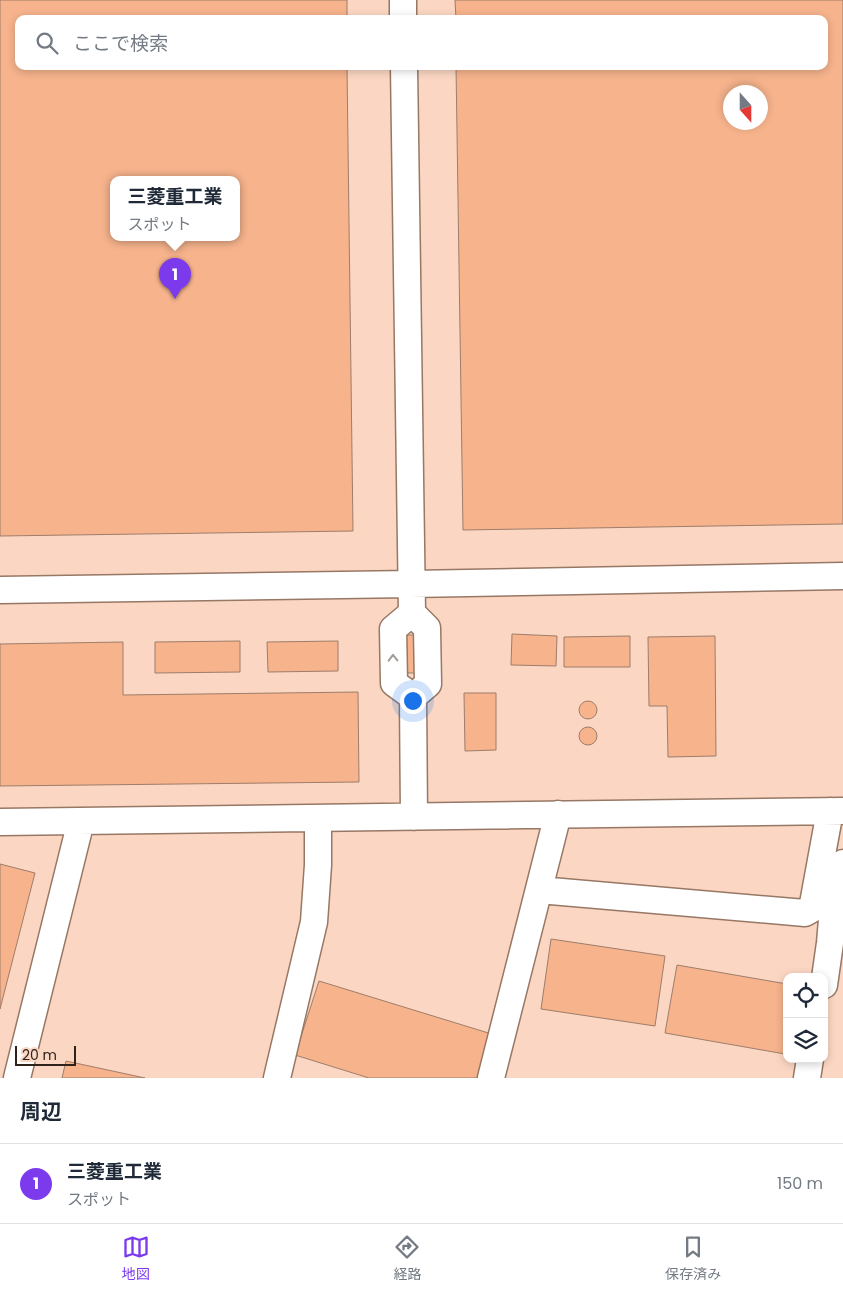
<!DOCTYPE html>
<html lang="ja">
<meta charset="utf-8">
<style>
body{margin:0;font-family:Poppins,"Noto Sans JP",sans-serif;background:#f6f6f7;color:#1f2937}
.controls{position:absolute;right:15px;bottom:15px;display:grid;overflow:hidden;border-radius:10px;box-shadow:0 2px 8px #0003}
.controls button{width:45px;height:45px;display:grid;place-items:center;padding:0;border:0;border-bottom:1px solid #e0e1e3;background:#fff;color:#1f2937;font:25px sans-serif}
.compass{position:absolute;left:723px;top:85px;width:45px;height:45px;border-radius:50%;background:#fff;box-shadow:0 2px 8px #0003;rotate:159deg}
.scale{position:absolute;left:15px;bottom:12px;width:61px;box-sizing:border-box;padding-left:5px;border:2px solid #2f221a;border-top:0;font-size:14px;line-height:18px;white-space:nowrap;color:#2f221a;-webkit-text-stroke:4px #fbd7c3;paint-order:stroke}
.you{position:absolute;left:412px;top:700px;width:18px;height:18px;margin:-12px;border:4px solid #fff;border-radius:50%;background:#1a73e8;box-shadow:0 0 0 8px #1a73e833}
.badge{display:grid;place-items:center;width:32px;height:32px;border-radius:50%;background:#7c3aed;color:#fff;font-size:16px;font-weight:700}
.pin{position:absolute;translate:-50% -41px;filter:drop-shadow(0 1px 2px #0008)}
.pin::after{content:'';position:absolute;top:26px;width:18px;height:15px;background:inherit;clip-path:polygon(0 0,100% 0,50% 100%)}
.popup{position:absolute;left:110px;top:176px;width:130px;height:65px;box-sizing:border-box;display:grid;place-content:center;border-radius:10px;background:#fff;filter:drop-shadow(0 1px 4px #0005);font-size:16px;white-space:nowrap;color:#747a83}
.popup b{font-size:19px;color:#1f2937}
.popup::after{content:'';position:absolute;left:50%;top:100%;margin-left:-10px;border:10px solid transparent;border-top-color:#fff}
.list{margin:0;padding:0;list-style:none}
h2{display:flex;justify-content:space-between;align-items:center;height:65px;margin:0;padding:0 20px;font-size:21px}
h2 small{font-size:16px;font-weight:400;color:#747a83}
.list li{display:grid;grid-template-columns:32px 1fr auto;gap:15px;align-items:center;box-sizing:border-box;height:80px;padding:0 20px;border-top:1px solid #e0e1e3}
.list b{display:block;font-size:19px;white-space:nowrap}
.list p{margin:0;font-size:16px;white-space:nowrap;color:#747a83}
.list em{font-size:16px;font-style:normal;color:#747a83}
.icon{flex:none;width:28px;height:28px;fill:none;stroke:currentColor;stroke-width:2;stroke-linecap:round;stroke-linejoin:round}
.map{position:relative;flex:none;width:843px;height:1078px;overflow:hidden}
.search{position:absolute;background:#fff;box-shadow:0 2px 8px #0003;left:15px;right:15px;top:15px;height:55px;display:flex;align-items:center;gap:12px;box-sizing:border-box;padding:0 18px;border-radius:10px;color:#747a83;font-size:19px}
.sheet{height:145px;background:#fff}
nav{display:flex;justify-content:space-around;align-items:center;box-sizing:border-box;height:70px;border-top:1px solid #e0e1e3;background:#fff;font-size:14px;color:#747a83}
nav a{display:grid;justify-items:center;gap:2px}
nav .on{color:#7c3aed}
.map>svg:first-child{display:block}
.building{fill:#f6b38c;stroke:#9e7d6b;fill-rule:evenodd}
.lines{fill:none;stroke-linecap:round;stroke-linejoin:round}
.minor-casing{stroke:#977765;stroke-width:29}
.minor{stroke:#fff;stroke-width:26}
.oneway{stroke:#a19c98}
</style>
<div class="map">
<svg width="843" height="1078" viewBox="0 0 843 1078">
<rect width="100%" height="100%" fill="#fbd7c3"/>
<!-- building -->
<path class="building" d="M0,0H347V19H19V66H347L353,531L0,536ZM114,180H236V238H114Z
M455,0H843V524L463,530L456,66H824V19H456ZM730,92H760V122H730Z
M512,634L557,636L556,666L511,665Z
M399,635H420L421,673H399Z
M630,636V667H564V637Z
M715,636L716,756L668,757L667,706H649L648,637Z
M240,641V672L155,673V642Z
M338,641V671L268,672L267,642Z
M123,642V695L358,692L359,782L0,786V644Z
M464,693H496V750L465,751Z
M579 710a9 9 0 1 1 18 0a9 9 0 1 1-18 0Z
M579 736a9 9 0 1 1 18 0a9 9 0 1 1-18 0Z
M0,864L35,873L0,1009Z
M551,939L665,956L655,1026L541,1009Z
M677,965L787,984V1042L785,1054L665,1033Z
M319,981L495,1035L482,1078H369L295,1055Z
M66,1061L145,1078H62Z"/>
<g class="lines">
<defs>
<path id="minor" d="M403,0V19
M404,66L412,613L427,628L428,684L413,697
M0,590L411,584L843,576
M412,613L393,629L394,683L413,697
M413,697L414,817
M0,822L843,811
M539,890L805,913L812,909L830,811
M824,985L830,943L832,920L843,863
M17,1078L81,821
M277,1078L314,922L318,865V818
M491,1078L558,814
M807,1078L810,1059"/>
</defs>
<!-- minor casing -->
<use href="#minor" class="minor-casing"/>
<!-- minor -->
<use href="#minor" class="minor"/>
</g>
<!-- one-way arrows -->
<defs><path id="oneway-chevron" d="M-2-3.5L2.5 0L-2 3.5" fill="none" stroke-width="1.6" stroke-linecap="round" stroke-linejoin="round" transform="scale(1.25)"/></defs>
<use class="oneway" href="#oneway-chevron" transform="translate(393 658) rotate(-91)"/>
</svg>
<div class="controls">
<button><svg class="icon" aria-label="locate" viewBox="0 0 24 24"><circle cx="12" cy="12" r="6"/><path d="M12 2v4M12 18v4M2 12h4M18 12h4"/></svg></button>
<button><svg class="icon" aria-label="layers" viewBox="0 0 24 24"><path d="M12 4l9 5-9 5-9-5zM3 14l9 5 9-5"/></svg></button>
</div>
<svg class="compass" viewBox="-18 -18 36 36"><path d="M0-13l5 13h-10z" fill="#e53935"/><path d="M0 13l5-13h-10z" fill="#747a83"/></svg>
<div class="scale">20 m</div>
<div class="you"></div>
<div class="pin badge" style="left:175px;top:299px">1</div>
<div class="popup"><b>三菱重工業</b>スポット</div>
<div class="search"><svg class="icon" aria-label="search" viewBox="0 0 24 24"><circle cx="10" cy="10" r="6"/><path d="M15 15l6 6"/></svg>ここで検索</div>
</div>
<section class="sheet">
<h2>周辺<small></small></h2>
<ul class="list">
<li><span class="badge">1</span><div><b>三菱重工業</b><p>スポット</p></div><em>150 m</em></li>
</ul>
</section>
<nav>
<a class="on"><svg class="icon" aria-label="map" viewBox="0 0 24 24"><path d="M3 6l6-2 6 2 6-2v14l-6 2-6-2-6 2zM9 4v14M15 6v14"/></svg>地図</a>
<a><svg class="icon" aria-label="directions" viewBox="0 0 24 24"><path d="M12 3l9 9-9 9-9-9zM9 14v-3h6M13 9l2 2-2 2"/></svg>経路</a>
<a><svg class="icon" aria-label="saved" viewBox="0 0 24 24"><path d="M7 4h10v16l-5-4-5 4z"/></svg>保存済み</a>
</nav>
